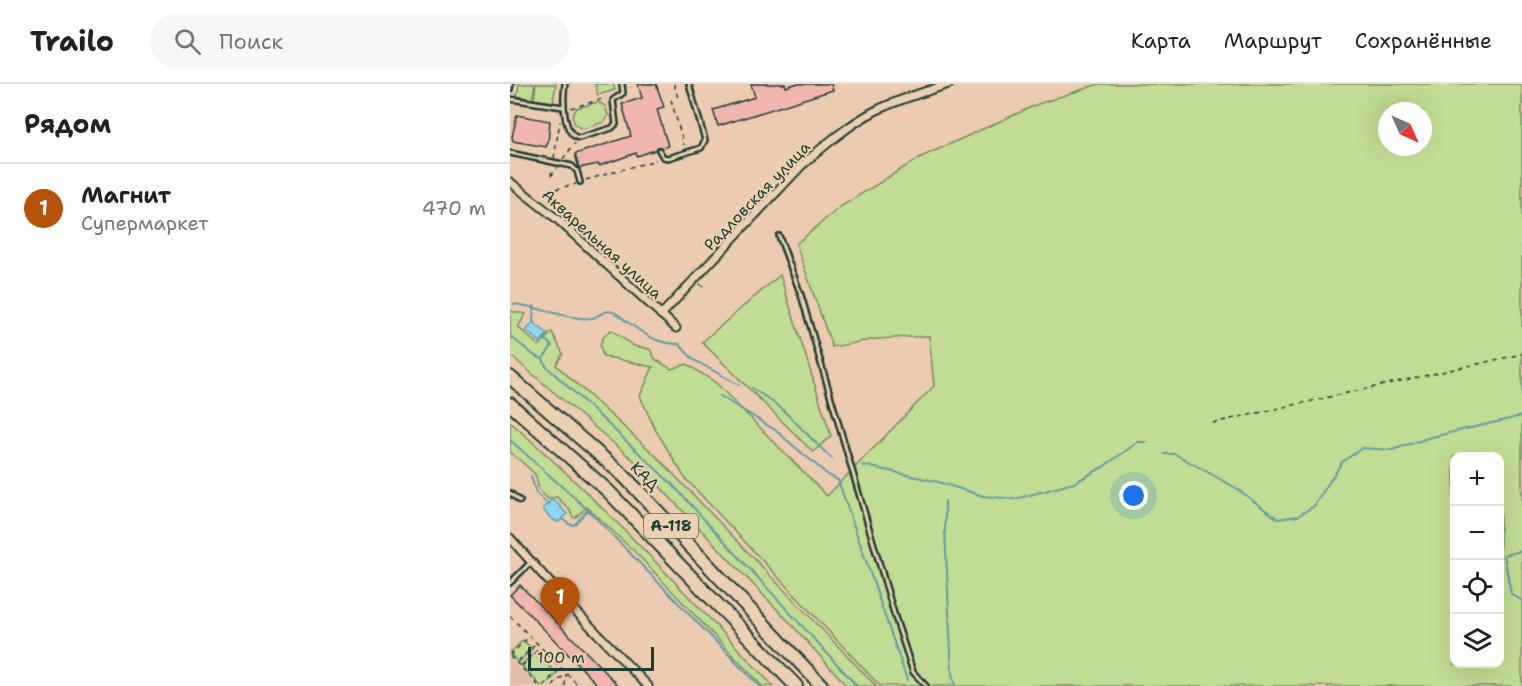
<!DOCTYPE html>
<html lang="ru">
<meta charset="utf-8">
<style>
body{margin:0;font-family:"Shantell Sans",sans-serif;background:#f6f6f6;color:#222}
.controls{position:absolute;right:18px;bottom:18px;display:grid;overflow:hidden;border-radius:12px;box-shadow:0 6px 24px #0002}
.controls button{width:54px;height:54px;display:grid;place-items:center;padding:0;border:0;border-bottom:2px solid #e0e0e0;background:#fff;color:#222;font:30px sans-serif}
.compass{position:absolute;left:868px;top:18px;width:54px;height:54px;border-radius:50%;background:#fff;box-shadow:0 6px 24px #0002;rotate:135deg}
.scale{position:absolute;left:18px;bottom:15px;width:126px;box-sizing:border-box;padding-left:6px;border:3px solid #1f3d34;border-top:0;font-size:16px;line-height:21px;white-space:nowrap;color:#1f3d34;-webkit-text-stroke:4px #ebd0b2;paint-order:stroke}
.you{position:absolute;left:624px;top:412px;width:21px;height:21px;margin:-15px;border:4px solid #fff;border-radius:50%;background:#1a73e8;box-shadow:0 0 0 9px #1a73e833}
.badge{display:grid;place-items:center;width:39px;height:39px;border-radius:50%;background:#b45309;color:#fff;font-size:20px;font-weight:700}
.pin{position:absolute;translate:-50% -50px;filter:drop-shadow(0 2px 3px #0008)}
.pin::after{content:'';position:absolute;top:32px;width:21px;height:18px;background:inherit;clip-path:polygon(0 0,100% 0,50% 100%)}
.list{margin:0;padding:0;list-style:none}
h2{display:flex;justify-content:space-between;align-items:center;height:78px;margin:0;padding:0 24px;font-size:26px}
h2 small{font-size:20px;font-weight:400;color:#767676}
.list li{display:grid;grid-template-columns:39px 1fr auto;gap:18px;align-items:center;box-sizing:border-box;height:90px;padding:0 24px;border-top:2px solid #e0e0e0}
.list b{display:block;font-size:22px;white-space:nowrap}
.list p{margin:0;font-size:20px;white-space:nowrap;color:#767676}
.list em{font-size:20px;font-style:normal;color:#767676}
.icon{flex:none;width:33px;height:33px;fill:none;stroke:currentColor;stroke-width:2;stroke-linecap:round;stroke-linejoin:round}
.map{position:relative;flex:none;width:1012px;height:602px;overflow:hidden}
header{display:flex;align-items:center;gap:36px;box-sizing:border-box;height:84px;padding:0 30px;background:#fff;border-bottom:2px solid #e0e0e0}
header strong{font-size:28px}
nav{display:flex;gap:33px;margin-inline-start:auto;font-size:21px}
.search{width:420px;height:54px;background:#f6f6f6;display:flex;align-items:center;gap:15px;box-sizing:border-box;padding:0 21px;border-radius:33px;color:#767676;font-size:22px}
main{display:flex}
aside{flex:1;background:#fff}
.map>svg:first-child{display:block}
.built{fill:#e2bda9}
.green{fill:#c3dc93;stroke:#718c64;stroke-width:1.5;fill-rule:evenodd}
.water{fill:#90d8f1;stroke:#639aa5;stroke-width:1.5}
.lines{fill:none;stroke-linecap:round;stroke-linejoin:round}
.stream{stroke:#639aa5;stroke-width:2}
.building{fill:#f1b6af;stroke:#1f3d34;stroke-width:1.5}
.service-casing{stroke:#1f3d34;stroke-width:8}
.minor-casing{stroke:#1f3d34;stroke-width:11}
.motorway-casing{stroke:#1f3d34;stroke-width:16}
.path{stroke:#1f3d34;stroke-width:1.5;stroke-dasharray:4.5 4.5;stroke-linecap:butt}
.service{stroke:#ebd0b2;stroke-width:3}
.minor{stroke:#ebd0b2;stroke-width:7}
.motorway{stroke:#ebd0b2;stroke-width:12}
.labels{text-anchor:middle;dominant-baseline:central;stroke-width:4.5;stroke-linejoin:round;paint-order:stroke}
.shield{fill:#ebd0b2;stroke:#5c695a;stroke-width:1.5}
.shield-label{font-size:15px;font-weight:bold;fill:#1f3d34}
.street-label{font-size:16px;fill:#1f3d34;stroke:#ebd0b2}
</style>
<header>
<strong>Trailo</strong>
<div class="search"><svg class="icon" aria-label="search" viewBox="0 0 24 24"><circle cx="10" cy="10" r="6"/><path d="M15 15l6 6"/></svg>Поиск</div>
<nav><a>Карта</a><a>Маршрут</a><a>Сохранённые</a></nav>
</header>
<main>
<aside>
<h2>Рядом<small></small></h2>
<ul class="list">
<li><span class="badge">1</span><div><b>Магнит</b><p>Супермаркет</p></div><em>470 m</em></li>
</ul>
</aside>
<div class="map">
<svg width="1012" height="602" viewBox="0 0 1012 602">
<rect width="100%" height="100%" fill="#eccbb1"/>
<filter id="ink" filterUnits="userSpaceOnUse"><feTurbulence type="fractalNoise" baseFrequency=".0167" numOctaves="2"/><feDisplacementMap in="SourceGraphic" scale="12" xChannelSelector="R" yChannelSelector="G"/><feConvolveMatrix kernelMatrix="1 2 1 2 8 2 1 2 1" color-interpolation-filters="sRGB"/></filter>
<g filter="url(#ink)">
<!-- built -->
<path class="built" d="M0,575L26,602H0Z"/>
<!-- green -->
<path class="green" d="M9,0H25L22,15L7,12Z
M26,0H46L43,18L24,15Z
M85,0H103L105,6L88,11Z
M589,0H1012V602H370L175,394L145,345L130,312L143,283L93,272C88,259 90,255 101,246L124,262L140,265L145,275L161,285L177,280L205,298L317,412L424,302L419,252L367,255L322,263L286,160L330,123L411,73L528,20ZM877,27H913V63H877ZM944,372H990V580H944Z
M88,18L95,22L98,31L94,38L73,45L65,41L62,32L67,24Z
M270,191L321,352L303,368L192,258Z
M0,227L16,230L8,243L29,262L42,248L53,270L46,281L146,372L366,602H337L282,541L128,380L0,271Z
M0,338C94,420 178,512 263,602H252L125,468L77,423L65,434L62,432L60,426L47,413L38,415L29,406L26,392L22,387L0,368Z
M13,556L22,565L8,579L0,569Z
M25,568L47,590L35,602H31L11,581Z"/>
<!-- water -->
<path class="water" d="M23,238L38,250L30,258L16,247Z
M41,416L45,417L57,430L49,438C43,437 35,430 33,424Z"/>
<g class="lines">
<!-- stream -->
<path class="stream" d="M4,220C26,222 62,237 82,234C90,232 94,225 103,228C109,230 114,236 119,239C135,251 148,260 169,260L184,276L229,301
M23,238L24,222
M0,252L25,272L33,275L36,282L162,400L347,602
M33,275L42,262L34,254
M242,304L271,324L322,375
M210,312L265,346L318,391L328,396L397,596
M0,356L78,426L249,602
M655,370H665L726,404L768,435L788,432L804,422L832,378L852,364L882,366L918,354L1012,332
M352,381L425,397L473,412L505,415L564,399L593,383L628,358H638
M21,392L26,409L39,421
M435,417V447L442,590L445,602
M52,434L59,440L64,441L78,426
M1012,467L994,471L1001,510L1012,517"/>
</g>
<!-- building -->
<path class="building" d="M128,0H146L154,23L147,25L158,62L152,64L148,63L145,66L127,72L126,69L89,82L88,80L69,84L65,70L121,52L112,20L132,14Z
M241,0H275L276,3L285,0H321L323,6L208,42L203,26L245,13Z
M7,31L40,37L38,58L36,63L3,57L2,53Z
M10,501L77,569L109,602H89L21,532L0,511Z"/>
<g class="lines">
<defs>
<path id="service" d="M55,0C53,13 52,51 69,54L102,44L106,40L103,16L113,9L112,0
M0,5L1,0
M0,15L53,23
M149,66L153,73L158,74L191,64L195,56L179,0
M0,69L62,82L67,87L70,98
M269,152L291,211L385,533L403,588L416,602
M0,409L10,417
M0,499L21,478"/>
<path id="minor" d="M0,98L47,135L166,244
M151,231L291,82C314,62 338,41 365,27C389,15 414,8 439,0
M0,454L58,519L138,602"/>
<path id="motorway" d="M0,293L114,392L312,602
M0,320L98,407L286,602"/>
</defs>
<!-- service casing -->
<use href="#service" class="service-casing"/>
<!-- minor casing -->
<use href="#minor" class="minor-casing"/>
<!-- motorway casing -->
<use href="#motorway" class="motorway-casing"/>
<!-- path -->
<path class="path" d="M164,0L168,14
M161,16L174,61
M61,24L96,14
M44,74L50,37
M53,75L65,59
M41,92L42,84
M41,92L47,84
M76,96L146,76
M46,105L66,100
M190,200L195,205
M703,339L1012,270
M0,532L69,602
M0,571L19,553
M0,572L29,602
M8,577L26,560
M12,582L30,564
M33,602L50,585
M43,602L55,590
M55,602L56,590"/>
<!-- service -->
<use href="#service" class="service"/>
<!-- minor -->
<use href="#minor" class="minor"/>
<!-- motorway -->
<use href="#motorway" class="motorway"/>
</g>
</g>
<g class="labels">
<!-- shield labels -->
<rect class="shield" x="134" y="430" width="54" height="24" rx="4.5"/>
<g class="shield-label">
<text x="161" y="442">А-118</text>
</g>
<!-- street labels -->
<g class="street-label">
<text transform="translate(247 112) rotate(-46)">Радловская улица</text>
<text transform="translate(92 160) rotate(42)">Акварельная улица</text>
<text transform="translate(135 392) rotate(45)">КАД</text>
</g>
</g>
</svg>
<div class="controls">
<button>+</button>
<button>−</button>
<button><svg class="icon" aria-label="locate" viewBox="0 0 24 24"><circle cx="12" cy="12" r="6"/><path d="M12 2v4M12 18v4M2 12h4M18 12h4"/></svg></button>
<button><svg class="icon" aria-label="layers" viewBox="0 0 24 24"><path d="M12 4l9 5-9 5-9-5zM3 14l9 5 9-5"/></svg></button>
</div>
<svg class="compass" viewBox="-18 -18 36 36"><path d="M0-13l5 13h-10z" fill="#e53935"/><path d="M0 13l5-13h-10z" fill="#767676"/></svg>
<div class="scale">100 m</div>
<div class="you"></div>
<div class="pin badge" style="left:50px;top:543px">1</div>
</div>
</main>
